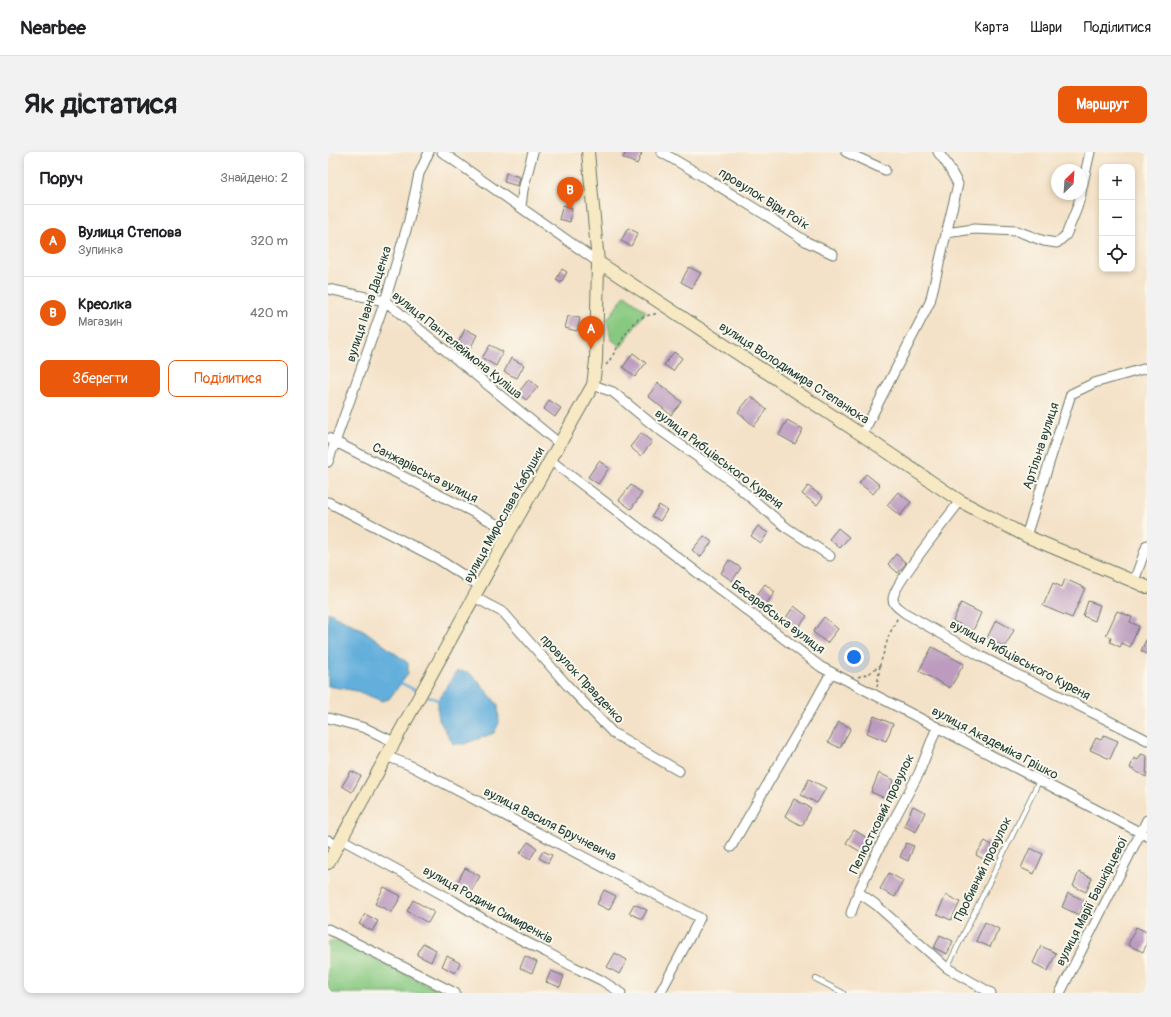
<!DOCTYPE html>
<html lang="uk">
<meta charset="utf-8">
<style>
body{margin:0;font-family:Pangolin,sans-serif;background:#f2f2f2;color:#202124}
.controls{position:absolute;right:12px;top:12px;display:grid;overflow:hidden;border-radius:8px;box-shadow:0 2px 6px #0003}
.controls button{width:36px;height:36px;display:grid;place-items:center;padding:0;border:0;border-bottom:1px solid #e0e0e0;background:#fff;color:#202124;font:20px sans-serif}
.compass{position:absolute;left:723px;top:12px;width:36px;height:36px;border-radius:50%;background:#fff;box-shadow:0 2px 6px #0003;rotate:25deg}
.you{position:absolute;left:526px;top:505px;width:14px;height:14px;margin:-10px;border:3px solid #fff;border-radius:50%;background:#1a73e8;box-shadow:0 0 0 6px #1a73e833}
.badge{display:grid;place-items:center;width:26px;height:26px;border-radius:50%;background:#ea580c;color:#fff;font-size:13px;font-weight:700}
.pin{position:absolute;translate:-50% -33px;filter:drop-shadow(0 1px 2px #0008)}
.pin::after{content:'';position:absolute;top:21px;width:14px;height:12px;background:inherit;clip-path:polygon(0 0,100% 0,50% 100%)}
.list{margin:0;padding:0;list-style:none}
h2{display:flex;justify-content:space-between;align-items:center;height:52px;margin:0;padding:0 16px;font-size:17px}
h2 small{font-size:13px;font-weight:400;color:#757577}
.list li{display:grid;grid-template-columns:26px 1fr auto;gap:12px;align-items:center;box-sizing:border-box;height:72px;padding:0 16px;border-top:1px solid #e0e0e0}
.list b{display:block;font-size:15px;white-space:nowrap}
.list p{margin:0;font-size:13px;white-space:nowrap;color:#757577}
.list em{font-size:13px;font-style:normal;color:#757577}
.actions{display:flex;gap:8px;padding:12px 16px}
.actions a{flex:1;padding:9px 0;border:1px solid #ea580c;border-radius:8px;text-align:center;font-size:14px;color:#ea580c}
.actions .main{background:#ea580c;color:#fff}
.icon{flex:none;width:22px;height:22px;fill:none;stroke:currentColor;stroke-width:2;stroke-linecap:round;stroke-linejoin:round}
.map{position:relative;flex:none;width:819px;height:841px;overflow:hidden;border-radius:8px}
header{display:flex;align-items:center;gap:24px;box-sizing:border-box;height:56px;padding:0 20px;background:#fff;border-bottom:1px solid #e0e0e0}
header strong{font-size:19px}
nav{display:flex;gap:22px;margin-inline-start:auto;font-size:14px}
.intro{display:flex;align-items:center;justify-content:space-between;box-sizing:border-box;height:96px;padding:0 24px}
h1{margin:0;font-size:28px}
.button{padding:10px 18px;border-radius:8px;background:#ea580c;color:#fff;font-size:14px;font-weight:700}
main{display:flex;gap:24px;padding:0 24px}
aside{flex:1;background:#fff;border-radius:8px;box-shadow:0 2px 6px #0003}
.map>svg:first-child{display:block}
.green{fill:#88c981;stroke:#54835a}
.water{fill:#63afdc;stroke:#417688}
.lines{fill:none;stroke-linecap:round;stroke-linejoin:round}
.stream{stroke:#63afdc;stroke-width:2.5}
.building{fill:#bc9bbf}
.lane-casing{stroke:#6a7768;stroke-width:6}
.street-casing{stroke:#6a7768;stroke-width:11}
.secondary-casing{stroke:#6a7768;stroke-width:14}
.path{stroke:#6a7768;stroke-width:1.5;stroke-dasharray:3 3;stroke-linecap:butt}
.lane{stroke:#fff;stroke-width:4.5}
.street{stroke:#fff;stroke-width:9}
.secondary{stroke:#f7e9c3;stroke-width:12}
.labels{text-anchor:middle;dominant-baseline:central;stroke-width:4;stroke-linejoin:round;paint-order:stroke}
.street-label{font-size:13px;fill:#1f3d34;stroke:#fbf7ec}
</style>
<header>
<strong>Nearbee</strong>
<nav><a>Карта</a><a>Шари</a><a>Поділитися</a></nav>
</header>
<div class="intro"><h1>Як дістатися</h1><a class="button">Маршрут</a></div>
<main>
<aside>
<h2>Поруч<small>Знайдено: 2</small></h2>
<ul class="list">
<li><span class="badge">A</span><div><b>Вулиця Степова</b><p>Зупинка</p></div><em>320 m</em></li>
<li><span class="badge">B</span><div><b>Креолка</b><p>Магазин</p></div><em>420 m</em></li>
</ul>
<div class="actions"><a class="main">Зберегти</a><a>Поділитися</a></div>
</aside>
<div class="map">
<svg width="819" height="841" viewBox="0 0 819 841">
<rect width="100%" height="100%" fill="#fbf7ec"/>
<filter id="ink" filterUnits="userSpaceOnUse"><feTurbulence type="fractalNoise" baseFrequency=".025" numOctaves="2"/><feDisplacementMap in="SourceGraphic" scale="8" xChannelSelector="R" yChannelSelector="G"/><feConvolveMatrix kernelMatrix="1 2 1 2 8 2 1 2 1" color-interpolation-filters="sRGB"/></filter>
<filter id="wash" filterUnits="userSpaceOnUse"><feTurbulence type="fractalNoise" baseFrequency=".012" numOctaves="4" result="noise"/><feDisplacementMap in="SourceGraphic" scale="16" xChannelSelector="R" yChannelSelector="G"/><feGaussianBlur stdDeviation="0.9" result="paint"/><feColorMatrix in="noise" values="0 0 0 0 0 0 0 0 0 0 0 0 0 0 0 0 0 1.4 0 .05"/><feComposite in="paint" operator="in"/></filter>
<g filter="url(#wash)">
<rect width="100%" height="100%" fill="#f4e2c8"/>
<!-- green -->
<path class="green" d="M297,143L318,159L293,195L283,187L279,168Z
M0,790H13L116,841H0Z"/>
<!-- water -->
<path class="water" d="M0,460L37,479L80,511V522L61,547L54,549L29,539L0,534Z
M129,519L140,520L149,528L170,553L171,571L166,581L136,592H125L110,566V548Z"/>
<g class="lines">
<!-- stream -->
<path class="stream" d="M73,531L87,538
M100,544L110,548"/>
</g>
<g id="blocks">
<!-- building -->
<path class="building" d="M298,0L314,1L309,12L295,6Z
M178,21L192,25L190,34L176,30Z
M235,53L244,56L242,70L231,67Z
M300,76L310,81L303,94L293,89Z
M361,115L373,121L364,136L353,130Z
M234,117L239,120L233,131L228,128Z
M240,164L252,166L249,179L237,176Z
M137,177L149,183L142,197L130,191Z
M162,193L175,200L168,214L154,206Z
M346,200L354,206L345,219L336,213Z
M305,201L318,211L307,225L295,215Z
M183,206L196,213L189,226L176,220Z
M201,227L210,235L198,248L190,241Z
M330,231L354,250L343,263L320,244Z
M423,244L439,258L426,274L410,260Z
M221,248L233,256L227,265L216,257Z
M459,268L475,277L467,292L451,283Z
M313,281L324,290L313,304L302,295Z
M271,309L281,316L270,332L260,325Z
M538,322L552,333L545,342L531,331Z
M303,333L314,341L303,357L291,348Z
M480,334L495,345L489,353L474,342Z
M570,340L583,350L572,364L559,353Z
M331,353L339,358L332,369L324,364Z
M430,374L440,381L433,391L423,384Z
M510,376L521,385L512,396L501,387Z
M376,384L384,390L372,405L364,398Z
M568,402L578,411L570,421L560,412Z
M401,408L413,416L404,429L393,421Z
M737,427L757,436L744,466L715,454L725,431L734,435Z
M437,432L447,440L436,455L425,448Z
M760,449L772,453L767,469L755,464Z
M633,451L653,461L645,479L625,469Z
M466,454L479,464L470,476L457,467Z
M789,459L804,465L802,470L811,474L802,495L794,491L792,495L782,490L783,486L778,483Z
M496,465L510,477L499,491L485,480Z
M668,468L686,478L677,495L659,486Z
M818,488H819V502L813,499Z
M604,495L636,512L622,536L591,519Z
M546,564L565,572L558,589L539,581Z
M511,570L523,576L512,596L500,590Z
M776,583L790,589L782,607L762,598L768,586L773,588Z
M813,602L819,604L818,625L802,616L806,606L810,608Z
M23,619L33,624L24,640L14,634Z
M551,621L566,628L557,646L543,640Z
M481,627L498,636L489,651L473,643Z
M466,647L483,656L474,674L457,664Z
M585,654L597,660L588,680L576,674Z
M526,678L541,687L533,700L518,691Z
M657,689L667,695L659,709L648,703Z
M200,690L209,696L202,707L192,701Z
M578,691L586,694L580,709L572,705Z
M702,696L715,702L706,722L693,716Z
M215,699L224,703L220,711L211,706Z
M137,716L152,724L141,743L127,735Z
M751,720L764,726L758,740L745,734Z
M561,721L575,729L567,745L552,737Z
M56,735L73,744L64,760L47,752Z
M276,738L288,744L281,758L269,752Z
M740,741L758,749L751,763L734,755Z
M618,743L632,750L623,768L609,762Z
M85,748L106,760L100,771L79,759Z
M306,752L319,758L314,767L301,761Z
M37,762L50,769L44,779L31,772Z
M657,770L671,777L662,795L648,789Z
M808,775L819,780V791L815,800L800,793Z
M612,783L625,789L619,802L606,796Z
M95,791L108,798L103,810L89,803Z
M713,794L728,801L720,819L705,811Z
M287,801L299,808L291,822L279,815Z
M119,804L132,811L127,821L114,814Z
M197,804L209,810L204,821L192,816Z
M223,819L236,824L232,835L218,830Z"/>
</g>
</g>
<g filter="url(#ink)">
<use href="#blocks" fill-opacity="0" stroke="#6a7768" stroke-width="1"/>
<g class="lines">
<defs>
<path id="lane" d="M619,816L711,629
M488,827L515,841"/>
<path id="street" d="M114,0L270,110
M333,0L376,25L444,67L479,90L505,102
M518,0L557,18
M753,40L762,0
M193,55L195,38L205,0
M618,81L646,77L689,79L716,89L729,91L738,83L749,56L753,42
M0,137L57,149L232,292
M265,233L285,240L325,273L403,329L459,376L502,404
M534,283L602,150L630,32L619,12L610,0
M0,286L182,379
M222,308L493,515L819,684
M0,310L57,149L81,68L91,22L101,0
M632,349C621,364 564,434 565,447C565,453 572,457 577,461L654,505L819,588
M0,350L110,407L152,434
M698,384L743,242L766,231L819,216
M806,429L819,393
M146,445L176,461L239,533L285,581L351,619
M0,566L37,576L66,590
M58,604L81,613L372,766L332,841
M13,687L126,749L172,777L218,800L246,815L273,828L293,841
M0,688L10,694
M403,695L482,559L503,521
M530,740L547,752L619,816L663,841
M523,761L532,736L555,688L591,621L609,575
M0,777L127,841
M732,841L819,668"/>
<path id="secondary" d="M270,110L534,283L632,349L698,384L819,435
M0,711L182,379L265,233L268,209L270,110L260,0"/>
</defs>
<!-- lane casing -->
<use href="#lane" class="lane-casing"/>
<!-- street casing -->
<use href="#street" class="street-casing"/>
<!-- secondary casing -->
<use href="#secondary" class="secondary-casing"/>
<!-- path -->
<path class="path" d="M278,213C288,201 299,175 310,167C315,164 324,163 331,161
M530,525L542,521L552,513L561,483L570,465
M549,535L552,513"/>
<!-- lane -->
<use href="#lane" class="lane"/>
<!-- street -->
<use href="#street" class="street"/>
<!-- secondary -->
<use href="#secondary" class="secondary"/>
</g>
</g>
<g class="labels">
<!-- street labels -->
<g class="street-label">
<text transform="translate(436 47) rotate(32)">провулок Віри Роїк</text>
<text transform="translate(41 152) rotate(-72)">вулиця Івана Даценка</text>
<text transform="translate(129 193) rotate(39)">вулиця Пантелеймона Куліша</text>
<text transform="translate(466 221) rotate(33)">вулиця Володимира Степанюка</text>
<text transform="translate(713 294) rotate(-72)">Артільна вулиця</text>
<text transform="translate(391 307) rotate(37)">вулиця Рибцівського Куреня</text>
<text transform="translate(97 321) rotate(27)">Санжарівська вулиця</text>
<text transform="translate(176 363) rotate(-61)">вулиця Мирослава Кабушки</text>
<text transform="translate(450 465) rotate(37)">Бесарабська вулиця</text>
<text transform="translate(692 508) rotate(28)">вулиця Рибцівського Куреня</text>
<text transform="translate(254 527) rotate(47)">провулок Правденко</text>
<text transform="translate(667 591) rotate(28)">вулиця Академіка Грішко</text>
<text transform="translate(554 662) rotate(-64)">Пелюстковий провулок</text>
<text transform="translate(222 672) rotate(27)">вулиця Василя Бручневича</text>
<text transform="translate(655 717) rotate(-64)">Пробивний провулок</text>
<text transform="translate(764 749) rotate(-63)">вулиця Марії Башкірцевої</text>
<text transform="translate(160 753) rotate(29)">вулиця Родини Симиренків</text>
</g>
</g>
</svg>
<div class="controls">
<button>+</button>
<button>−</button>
<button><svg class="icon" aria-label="locate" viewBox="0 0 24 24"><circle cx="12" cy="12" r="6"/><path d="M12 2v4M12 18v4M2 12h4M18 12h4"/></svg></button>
</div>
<svg class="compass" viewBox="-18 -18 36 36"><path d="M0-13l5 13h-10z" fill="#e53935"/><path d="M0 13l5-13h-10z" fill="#757577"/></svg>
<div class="you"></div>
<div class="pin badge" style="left:263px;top:197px">A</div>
<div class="pin badge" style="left:242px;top:58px">B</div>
</div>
</main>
